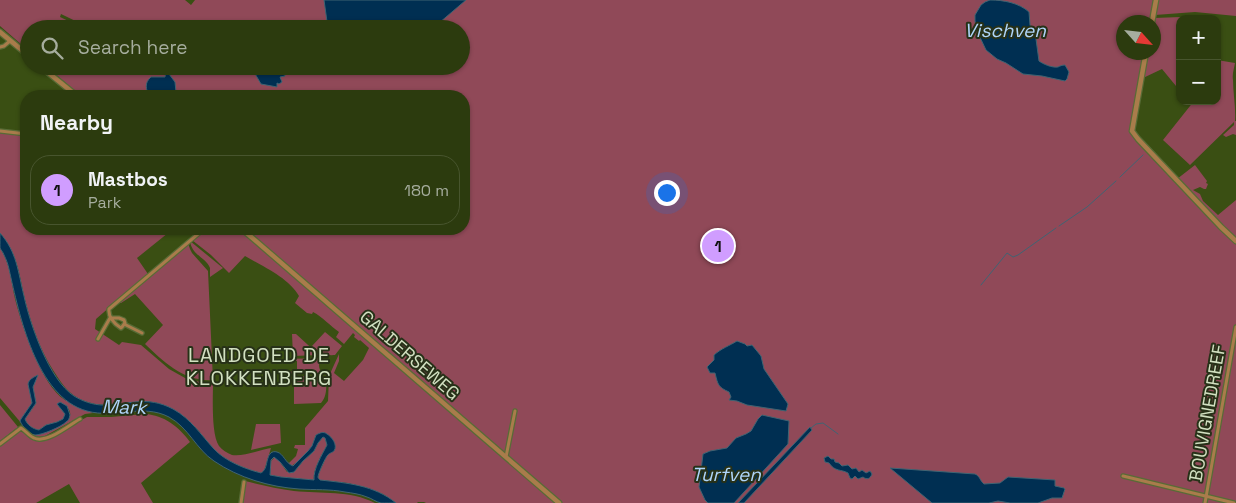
<!DOCTYPE html>
<meta charset="utf-8">
<style>
body{margin:0;font-family:"Space Grotesk",sans-serif;background:#344217;color:#f1f3f6}
.controls{position:absolute;right:15px;top:15px;display:grid;overflow:hidden;border-radius:10px;box-shadow:0 1px 4px #0004}
.controls button{width:45px;height:45px;display:grid;place-items:center;padding:0;border:0;border-bottom:1px solid #48552e;background:#2c3b0e;color:#f1f3f6;font:25px sans-serif}
.compass{position:absolute;left:1116px;top:15px;width:45px;height:45px;border-radius:50%;background:#2c3b0e;box-shadow:0 1px 4px #0004;rotate:117deg}
.you{position:absolute;left:666px;top:192px;width:18px;height:18px;margin:-12px;border:4px solid #fff;border-radius:50%;background:#1a73e8;box-shadow:0 0 0 8px #1a73e833}
.badge{display:grid;place-items:center;width:32px;height:32px;border-radius:50%;background:#d09dff;color:#111;font-size:16px;font-weight:700}
.pin{position:absolute;translate:-50% -50%;border:2px solid #fff;box-shadow:0 1px 5px #0006}
.list{margin:0;padding:0;list-style:none}
h2{display:flex;justify-content:space-between;align-items:center;height:65px;margin:0;padding:0 20px;font-size:21px}
h2 small{font-size:16px;font-weight:400;color:#a6ad9e}
.list li{display:grid;grid-template-columns:32px 1fr auto;gap:15px;align-items:center;box-sizing:border-box;height:70px;margin:0 10px 10px;padding:0 10px;border:1px solid #48552e;border-radius:20px}
.list b{display:block;font-size:19px;white-space:nowrap}
.list p{margin:0;font-size:16px;white-space:nowrap;color:#a6ad9e}
.list em{font-size:16px;font-style:normal;color:#a6ad9e}
.icon{flex:none;width:28px;height:28px;fill:none;stroke:currentColor;stroke-width:2;stroke-linecap:round;stroke-linejoin:round}
.map{position:relative;flex:none;width:1236px;height:503px;overflow:hidden}
.search{position:absolute;background:#2c3b0e;box-shadow:0 1px 4px #0004;left:20px;top:20px;width:450px;height:55px;display:flex;align-items:center;gap:12px;box-sizing:border-box;padding:0 18px;border-radius:28px;color:#a6ad9e;font-size:19px}
.panel{position:absolute;background:#2c3b0e;box-shadow:0 1px 4px #0004;left:20px;top:90px;width:450px;height:145px;border-radius:20px}
.map>svg:first-child{display:block}
.green{fill:#904958}
.water{fill:#002f52;stroke:#3f6473;fill-rule:evenodd}
.lines{fill:none;stroke-linecap:round;stroke-linejoin:round}
.stream{stroke:#3f6473;stroke-width:1}
.minor-casing{stroke:#586c36;stroke-width:5.5}
.tertiary-casing{stroke:#586c36;stroke-width:7}
.minor{stroke:#a97c4b;stroke-width:3}
.tertiary{stroke:#a97c4b;stroke-width:4.5}
.labels{text-anchor:middle;dominant-baseline:central;stroke-width:4;stroke-linejoin:round;paint-order:stroke}
.street-label{font-size:18px;fill:#d2e0c1;stroke:#273118}
.water-label{font-size:19px;font-style:italic;fill:#afd5f9;stroke:#273118}
.quarter-label{font-size:20px;letter-spacing:1px;fill:#d2e0c1;stroke:#273118}
</style>
<div class="map">
<svg width="1236" height="503" viewBox="0 0 1236 503">
<rect width="100%" height="100%" fill="#3a4f13"/>
<!-- green -->
<path class="green" d="M0,0H185L191,5L195,0H1155L1150,22H1124V52L1144,53L1130,127L1132,129L1133,131L1177,179L1195,165L1207,181L1206,183L1208,184L1206,189H1204L1200,187L1193,190L1200,194L1203,201L1218,215L1236,200V503H424L426,502H417L418,503H396L383,494L368,488L348,483L320,480L318,478L319,473L327,455L334,450C335,443 333,439 327,434L316,435C314,439 314,443 312,447C309,452 297,463 291,466L288,464L296,456L298,449L294,448L295,445H305V428L328,401L329,376L339,354V361L334,373L344,381L363,360L369,348L360,340L359,341L354,337L355,335L353,333L344,344L336,337L339,332C330,326 323,317 313,312L312,314L307,313L295,303L299,296C289,278 262,266 245,256L229,273L211,255L192,240L203,229H464V96H80V95L46,66H461V29H92L61,14L60,17L75,24V26L76,24L86,29H29V51L0,26Z
M1158,0H1236V16L1195,12L1155,15Z
M1181,17V19H1180V82L1176,86L1162,69L1143,78L1148,53L1154,52V18Z
M1217,60L1235,63C1234,69 1232,74 1233,80C1233,93 1236,108 1235,121H1236V135L1233,134L1226,137L1223,135L1234,125V122L1190,165L1163,140L1194,101H1217Z
M0,133L26,135V229H173L137,258L148,274L96,319L95,329L119,345L122,342L141,345L169,369L185,378L194,381L213,383C213,397 211,434 219,446C222,450 227,453 232,455C242,457 260,450 271,448L264,471L261,473C245,469 225,461 214,449C201,435 191,418 173,410C167,406 160,403 152,402C124,399 105,412 78,398C66,391 60,381 53,370C41,351 33,329 27,307C19,279 20,256 0,233Z
M190,241L223,268L210,277C210,275 210,270 210,268C206,257 192,256 190,241Z
M188,243L190,249L192,253L208,271L213,380C184,382 164,362 145,344L163,325L135,294L121,303H118Z
M0,248C10,263 11,281 15,299C22,326 41,385 65,400C73,405 84,410 93,413L85,414L45,436C37,438 33,436 27,430C30,432 31,434 34,434C40,435 45,432 50,430C61,426 81,416 63,404L58,405L65,414L63,419L57,422L46,425L39,430C33,429 27,425 25,419L36,403L31,379L32,403L20,421L22,424L0,398Z
M325,332L342,346L335,355C324,356 320,352 312,346Z
M292,334H296L319,355L293,356Z
M322,358C318,362 318,368 322,373L285,374V372L297,371V361H285V359Z
M294,376H326C326,385 328,395 321,403L294,404Z
M0,405L18,427L0,441Z
M145,414C164,415 179,427 190,442L141,483L153,503H80L69,484L36,503H0V446L19,431C28,433 31,441 42,441L87,417H111Z
M256,424H280L281,443L251,450Z
M323,437L325,438L327,445C323,453 312,470 314,480L281,477L270,475L271,461L275,457L280,462L287,472H294L303,461L314,451L318,443Z
M245,481C261,485 278,489 294,491C321,494 350,490 375,503H242Z"/>
<!-- water -->
<path class="water" d="M324,0H466L432,29H328Z
M990,0C1004,0 1019,3 1029,12L1030,25L1036,39L1039,61C1043,64 1052,68 1058,67C1060,66 1062,65 1065,65L1069,72L1067,79L1065,81L1042,76L1023,74L1006,63L997,59L986,50L977,31L975,21V15L981,5L985,2Z
M257,66H278L285,73V76L280,77L282,82L279,84L277,83V87L261,84L254,72L257,68Z
M166,70L175,82L176,92L179,96H149C146,89 144,83 151,77H165Z
M0,233C17,252 18,272 24,296C30,324 49,380 74,396C82,401 93,405 103,405C130,405 146,395 173,409C191,419 201,435 214,449C225,461 245,469 261,473C262,472 263,472 264,470C268,466 266,449 277,452C284,454 285,463 293,466L308,451L312,446L316,435C320,433 323,431 327,434C332,437 338,445 334,451C333,452 328,454 328,455C326,456 318,474 318,477C318,478 319,479 320,480C347,483 374,485 396,503C391,503 385,503 381,503C376,502 371,498 367,497C360,494 352,493 345,492C330,489 315,490 299,489C270,487 239,478 214,461C196,449 189,428 169,417C142,403 115,419 87,411C36,397 19,314 9,269C8,264 6,259 4,255C3,252 1,250 0,248C0,244 0,237 0,233ZM323,437L325,438L327,445C322,455 313,469 314,480L281,477L270,475L271,460L274,457L280,462L289,473L294,472L303,461L314,451L318,443Z
M737,341L745,344L747,346L752,345L761,356L764,369L788,404L786,411L747,405L737,401L729,400L731,397L729,392C718,387 718,385 715,373H710L707,367L714,360V355C722,348 729,346 737,341Z
M38,375L33,387L36,403L25,419C27,425 33,429 39,430L46,425L57,422L63,419L65,414L57,404L60,402L67,406L70,415C69,419 69,420 66,422C61,427 42,435 35,435C28,434 23,427 20,421L21,419L32,403L28,384C29,379 34,377 38,375Z
M762,415L789,421L788,444L734,503H708L705,500L699,487L703,454L710,451L727,448L736,438L746,434L751,431L758,419Z
M810,427L812,430L744,503H738Z
M828,456L831,459H834L835,462L839,463L842,466L848,465L852,469L856,468L859,472L862,470L866,473L870,471L872,474C870,479 867,480 863,477L858,479L855,476L852,479L850,478L848,473C841,469 835,472 829,463L825,462L824,458Z
M890,468L975,474C980,476 980,481 984,484L1000,483L1008,477L1055,480V486L1064,488L1065,489L1062,498H1052L1038,503H1010L998,501L989,503H932Z"/>
<g class="lines">
<!-- stream -->
<path class="stream" d="M1120,177L1143,155
M1059,226L1087,207L1116,181
M981,285L1007,253L1013,257L1018,255L1056,228
M811,428L816,424L823,423L838,434"/>
<defs>
<path id="minor" d="M0,47L4,46L10,41
M0,131L26,134
M111,318H119L124,320L125,323L122,327L121,328C114,324 108,316 109,309L204,229
M124,324L142,333
M98,339L110,318
M0,444L21,428C26,431 29,436 34,438C47,444 69,425 80,419
M506,457L515,411
M1123,476L1234,503
M241,503L244,482
M1205,503L1236,327"/>
<path id="tertiary" d="M1152,22L1156,0
M0,32L29,56
M1146,52L1132,131L1138,139L1221,227L1236,241
M40,66L77,96
M242,229L559,503"/>
</defs>
<!-- minor casing -->
<use href="#minor" class="minor-casing"/>
<!-- tertiary casing -->
<use href="#tertiary" class="tertiary-casing"/>
<!-- minor -->
<use href="#minor" class="minor"/>
<!-- tertiary -->
<use href="#tertiary" class="tertiary"/>
</g>
<g class="labels">
<!-- street labels -->
<g class="street-label">
<text transform="translate(410 355) rotate(41)">GALDERSEWEG</text>
<text transform="translate(1207 413) rotate(-80)">BOUVIGNEDREEF</text>
</g>
<!-- water labels -->
<g class="water-label">
<text x="1005" y="30">Vischven</text>
<text transform="translate(124 407) rotate(1)">Mark</text>
<text x="726" y="474">Turfven</text>
</g>
<!-- quarter labels -->
<g class="quarter-label">
<text x="259" y="355">LANDGOED DE<tspan x="259" dy="23">KLOKKENBERG</tspan></text>
</g>
</g>
</svg>
<div class="controls">
<button>+</button>
<button>−</button>
</div>
<svg class="compass" viewBox="-18 -18 36 36"><path d="M0-13l5 13h-10z" fill="#e53935"/><path d="M0 13l5-13h-10z" fill="#a6ad9e"/></svg>
<div class="you"></div>
<div class="pin badge" style="left:718px;top:246px">1</div>
<div class="search"><svg class="icon" aria-label="search" viewBox="0 0 24 24"><circle cx="10" cy="10" r="6"/><path d="M15 15l6 6"/></svg>Search here</div>
<section class="panel">
<h2>Nearby<small></small></h2>
<ul class="list">
<li><span class="badge">1</span><div><b>Mastbos</b><p>Park</p></div><em>180 m</em></li>
</ul>
</section>
</div>
